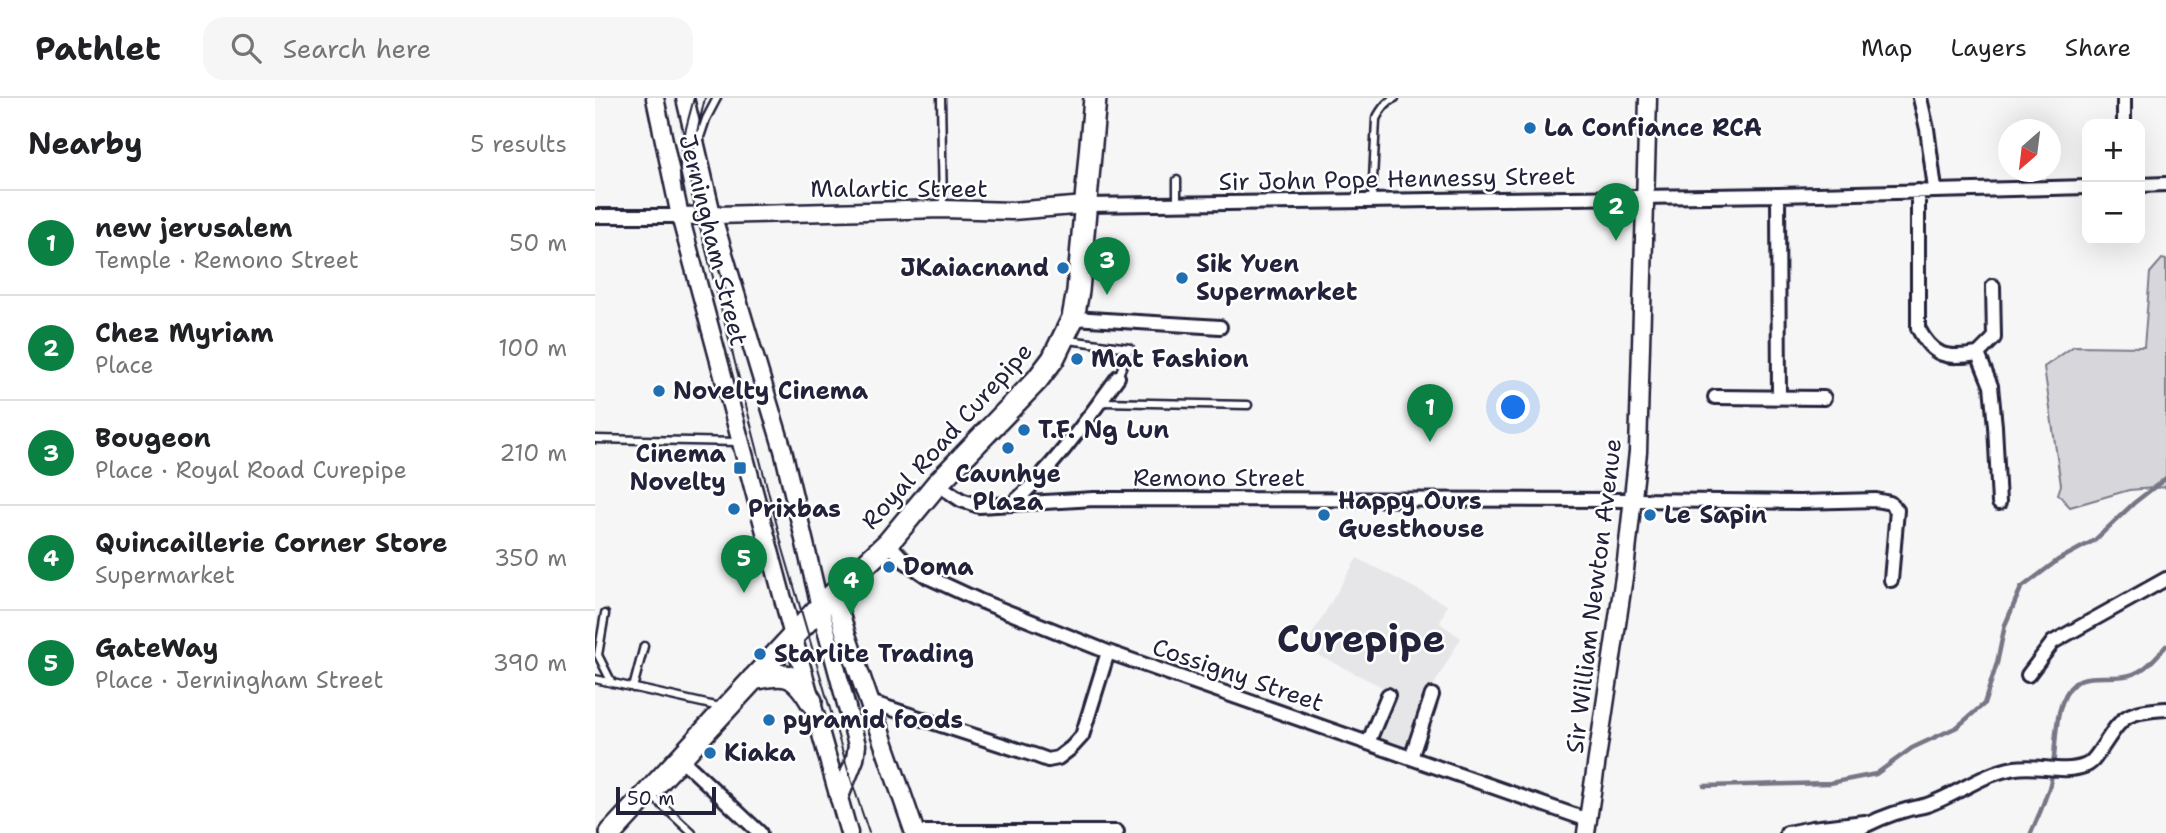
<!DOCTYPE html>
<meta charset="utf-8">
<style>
body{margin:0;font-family:"Shantell Sans",sans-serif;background:#f6f6f6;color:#202124}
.controls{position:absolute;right:21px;top:21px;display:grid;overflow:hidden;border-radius:14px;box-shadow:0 7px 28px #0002}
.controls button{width:63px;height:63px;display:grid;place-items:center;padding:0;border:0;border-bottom:2px solid #e0e0e0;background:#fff;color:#202124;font:35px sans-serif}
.compass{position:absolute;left:1403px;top:21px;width:63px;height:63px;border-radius:50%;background:#fff;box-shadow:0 7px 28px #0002;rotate:208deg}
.scale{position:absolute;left:21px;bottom:18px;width:100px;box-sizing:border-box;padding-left:7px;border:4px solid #22223b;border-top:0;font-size:19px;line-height:24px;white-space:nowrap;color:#22223b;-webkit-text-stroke:5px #fff;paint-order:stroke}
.you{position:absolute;left:919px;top:310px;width:24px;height:24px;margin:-18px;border:5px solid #fff;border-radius:50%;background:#1a73e8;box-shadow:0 0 0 10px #1a73e833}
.badge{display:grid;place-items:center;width:46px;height:46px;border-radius:50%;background:#0b8043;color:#fff;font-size:23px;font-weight:700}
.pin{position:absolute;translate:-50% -58px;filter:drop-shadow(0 2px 4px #0008)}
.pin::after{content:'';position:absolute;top:37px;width:24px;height:21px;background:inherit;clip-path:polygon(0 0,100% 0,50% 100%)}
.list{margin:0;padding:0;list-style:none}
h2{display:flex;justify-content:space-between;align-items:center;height:91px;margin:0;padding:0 28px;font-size:30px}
h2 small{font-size:23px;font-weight:400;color:#757577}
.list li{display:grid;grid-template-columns:46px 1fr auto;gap:21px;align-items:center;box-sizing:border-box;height:105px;padding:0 28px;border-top:2px solid #e0e0e0}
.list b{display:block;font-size:26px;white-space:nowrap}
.list p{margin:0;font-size:23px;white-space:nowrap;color:#757577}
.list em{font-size:23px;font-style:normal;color:#757577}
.icon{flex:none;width:38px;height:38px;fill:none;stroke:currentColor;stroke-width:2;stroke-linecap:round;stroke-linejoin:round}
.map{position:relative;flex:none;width:1571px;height:735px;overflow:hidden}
header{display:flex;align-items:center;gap:42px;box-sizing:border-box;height:98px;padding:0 35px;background:#fff;border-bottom:2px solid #e0e0e0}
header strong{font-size:33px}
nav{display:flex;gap:38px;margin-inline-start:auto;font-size:24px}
.search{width:490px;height:63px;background:#f6f6f6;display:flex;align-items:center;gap:18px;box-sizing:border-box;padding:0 24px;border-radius:21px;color:#757577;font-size:26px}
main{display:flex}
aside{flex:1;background:#fff}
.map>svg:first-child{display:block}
.built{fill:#e6e6e9}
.green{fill:#d7d7db;stroke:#7c7c8b;stroke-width:2}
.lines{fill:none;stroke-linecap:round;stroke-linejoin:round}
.stream{stroke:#767685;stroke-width:4.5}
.service-casing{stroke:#22223b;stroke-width:11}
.minor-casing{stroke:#22223b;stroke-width:18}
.tertiary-casing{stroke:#22223b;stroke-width:21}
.secondary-casing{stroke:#22223b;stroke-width:23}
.primary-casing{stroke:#22223b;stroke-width:26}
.service{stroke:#fff;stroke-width:6}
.minor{stroke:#fff;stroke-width:12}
.tertiary{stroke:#fff;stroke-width:16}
.secondary{stroke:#fff;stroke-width:18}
.primary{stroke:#fff;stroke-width:21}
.tram{stroke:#22223b;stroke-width:2}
.poi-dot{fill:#1f6fb2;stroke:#fff;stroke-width:2.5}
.labels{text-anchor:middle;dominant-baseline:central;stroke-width:5;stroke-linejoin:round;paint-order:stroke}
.poi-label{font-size:24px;font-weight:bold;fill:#22223b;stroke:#fff;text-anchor:start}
.street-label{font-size:24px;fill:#22223b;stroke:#fff}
.town-label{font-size:38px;font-weight:bold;fill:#22223b;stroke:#fff}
</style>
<header>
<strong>Pathlet</strong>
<div class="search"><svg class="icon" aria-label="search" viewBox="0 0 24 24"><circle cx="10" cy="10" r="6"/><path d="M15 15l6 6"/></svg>Search here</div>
<nav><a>Map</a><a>Layers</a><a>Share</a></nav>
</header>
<main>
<aside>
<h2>Nearby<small>5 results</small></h2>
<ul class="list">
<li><span class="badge">1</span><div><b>new jerusalem</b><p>Temple · Remono Street</p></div><em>50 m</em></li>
<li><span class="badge">2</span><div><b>Chez Myriam</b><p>Place</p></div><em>100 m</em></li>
<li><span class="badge">3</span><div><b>Bougeon</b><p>Place · Royal Road Curepipe</p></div><em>210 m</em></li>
<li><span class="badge">4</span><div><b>Quincaillerie Corner Store</b><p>Supermarket</p></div><em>350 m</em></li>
<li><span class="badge">5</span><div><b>GateWay</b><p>Place · Jerningham Street</p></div><em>390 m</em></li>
</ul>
</aside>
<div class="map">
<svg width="1571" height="735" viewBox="0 0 1571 735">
<rect width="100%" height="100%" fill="#f6f6f7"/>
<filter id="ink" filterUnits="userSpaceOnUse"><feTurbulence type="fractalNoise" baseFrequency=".0143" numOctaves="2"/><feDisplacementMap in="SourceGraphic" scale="14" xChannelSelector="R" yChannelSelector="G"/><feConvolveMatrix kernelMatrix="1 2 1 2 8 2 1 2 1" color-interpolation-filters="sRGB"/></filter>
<g filter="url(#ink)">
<!-- built -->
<path class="built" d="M762,460L852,507L845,525L866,540L832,599L814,655L777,643L797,594L709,550Z"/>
<!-- green -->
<path class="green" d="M1567,161L1571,162V389L1534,392L1475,409L1463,396L1466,387L1449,269L1479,248L1549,249L1555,175Z"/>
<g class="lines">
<!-- stream -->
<path class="stream" d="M1109,688L1235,685L1281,676L1317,650L1362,629L1389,606L1402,565L1410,527L1426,490L1463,462L1500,442L1539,405L1571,380
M1436,735C1443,720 1449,705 1454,690C1464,661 1454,606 1480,585C1493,574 1520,583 1538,576C1552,571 1561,559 1571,548"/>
<defs>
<path id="service" d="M346,0L348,110
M104,42L111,21L122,0
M582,82V106
M777,102L781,21C785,13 791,3 800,0
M473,242L535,250L523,279
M507,304L653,307
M0,341L144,344
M10,516L3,557L17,585
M0,581L125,609
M38,590L49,548
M55,696L97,735"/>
<path id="minor" d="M1325,0L1332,31L1340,91
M1529,26V0
M1545,87L1571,86
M1323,93V230C1338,259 1351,261 1383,256L1396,288L1400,328L1404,405
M1183,97L1184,300
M491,107L1183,97L1492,89
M0,118H85
M478,220L625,229
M1383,256L1399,240L1398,188
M1120,299L1229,300
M342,386L366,402L384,408L499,401L1038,402L1205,404L1281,402L1295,405L1302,412L1296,482
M418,405C459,369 491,323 523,279
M293,445L311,464L333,479L383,502L513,554L993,722
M1433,577L1458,544L1571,481
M275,604L442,658L453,662L463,660L476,650L487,638L513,554
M773,645L793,597
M84,659L165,735
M816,660L837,597
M320,734H522
M1192,735L1217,730L1270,724
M1257,735C1274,725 1291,717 1311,712C1318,710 1325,709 1332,707C1362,697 1388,675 1420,670C1443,666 1468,676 1489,668C1496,666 1500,660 1504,654C1528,619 1526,614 1571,611"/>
<path id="tertiary" d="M60,0L85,118L198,538L254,735
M90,0L117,116L188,352L225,509L262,647L260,661L244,701
M85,118L348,111L417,113L491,107
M991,735L1030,472L1043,354L1053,0"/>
<path id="secondary" d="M239,496L251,537L320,735"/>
<path id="primary" d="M158,581C190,574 199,574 216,603
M16,735L225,509L293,445L342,386L442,282L458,261L478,220L483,193L500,0"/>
</defs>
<!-- service casing -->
<use href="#service" class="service-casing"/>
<!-- minor casing -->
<use href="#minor" class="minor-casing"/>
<!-- tertiary casing -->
<use href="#tertiary" class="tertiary-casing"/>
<!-- secondary casing -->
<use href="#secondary" class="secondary-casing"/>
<!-- primary casing -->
<use href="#primary" class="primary-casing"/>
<!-- service -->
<use href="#service" class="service"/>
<!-- minor -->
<use href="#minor" class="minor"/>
<!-- tertiary -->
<use href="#tertiary" class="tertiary"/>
<!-- secondary -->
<use href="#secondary" class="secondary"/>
<!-- primary -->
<use href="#primary" class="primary"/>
<!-- tram -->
<path class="tram" d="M110,0L96,60L97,98L188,451L253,672L274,735
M87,94C80,62 91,31 99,0"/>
</g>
</g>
<!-- markers -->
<g class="poi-dot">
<circle cx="935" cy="30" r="7"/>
<circle cx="468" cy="170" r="7"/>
<circle cx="587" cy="180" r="7"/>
<circle cx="482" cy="261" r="7"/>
<circle cx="64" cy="293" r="7"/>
<circle cx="429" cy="332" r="7"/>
<circle cx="413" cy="350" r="7"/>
<rect x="138" y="363" width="14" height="14" rx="3.5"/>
<circle cx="139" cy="411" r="7"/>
<circle cx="729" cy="417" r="7"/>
<circle cx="1055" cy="417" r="7"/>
<circle cx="294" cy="469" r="7"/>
<circle cx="165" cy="556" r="7"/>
<circle cx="174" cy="622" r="7"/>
<circle cx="115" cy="655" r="7"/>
</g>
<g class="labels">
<!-- poi labels -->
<g class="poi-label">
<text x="949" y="30">La Confiance RCA</text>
<text x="601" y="166">Sik Yuen<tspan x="601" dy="28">Supermarket</tspan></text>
<text x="454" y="170" text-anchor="end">JKaiacnand</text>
<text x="496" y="261">Mat Fashion</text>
<text x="78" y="293">Novelty Cinema</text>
<text x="443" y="332">T.F. Ng Lun</text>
<text x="131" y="356" text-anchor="end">Cinema<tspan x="131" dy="28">Novelty</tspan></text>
<text x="413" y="376" text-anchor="middle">Caunhye<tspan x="413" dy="28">Plaza</tspan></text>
<text x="743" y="403">Happy Ours<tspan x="743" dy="28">Guesthouse</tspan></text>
<text x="153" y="411">Prixbas</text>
<text x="1069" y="417">Le Sapin</text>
<text x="308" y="469">Doma</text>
<text x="179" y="556">Starlite Trading</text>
<text x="188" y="622">pyramid foods</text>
<text x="129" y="655">Kiaka</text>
</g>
<!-- street labels -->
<g class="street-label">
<text transform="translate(802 81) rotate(-1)">Sir John Pope Hennessy Street</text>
<text x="304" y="91">Malartic Street</text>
<text transform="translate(118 142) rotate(76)">Jerningham Street</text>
<text transform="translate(352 338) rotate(-48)">Royal Road Curepipe</text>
<text x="624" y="380">Remono Street</text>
<text transform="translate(999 498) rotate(-83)">Sir William Newton Avenue</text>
<text transform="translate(643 577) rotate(19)">Cossigny Street</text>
</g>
<!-- town labels -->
<g class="town-label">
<text x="766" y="540">Curepipe</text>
</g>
</g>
</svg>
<div class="controls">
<button>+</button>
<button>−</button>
</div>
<svg class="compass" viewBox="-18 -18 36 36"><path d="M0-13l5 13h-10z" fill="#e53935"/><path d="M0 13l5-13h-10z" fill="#757577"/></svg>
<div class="scale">50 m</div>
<div class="you"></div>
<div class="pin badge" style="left:835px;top:344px">1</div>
<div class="pin badge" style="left:1021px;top:143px">2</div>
<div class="pin badge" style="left:512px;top:197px">3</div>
<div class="pin badge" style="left:256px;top:517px">4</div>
<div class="pin badge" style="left:149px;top:495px">5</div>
</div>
</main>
